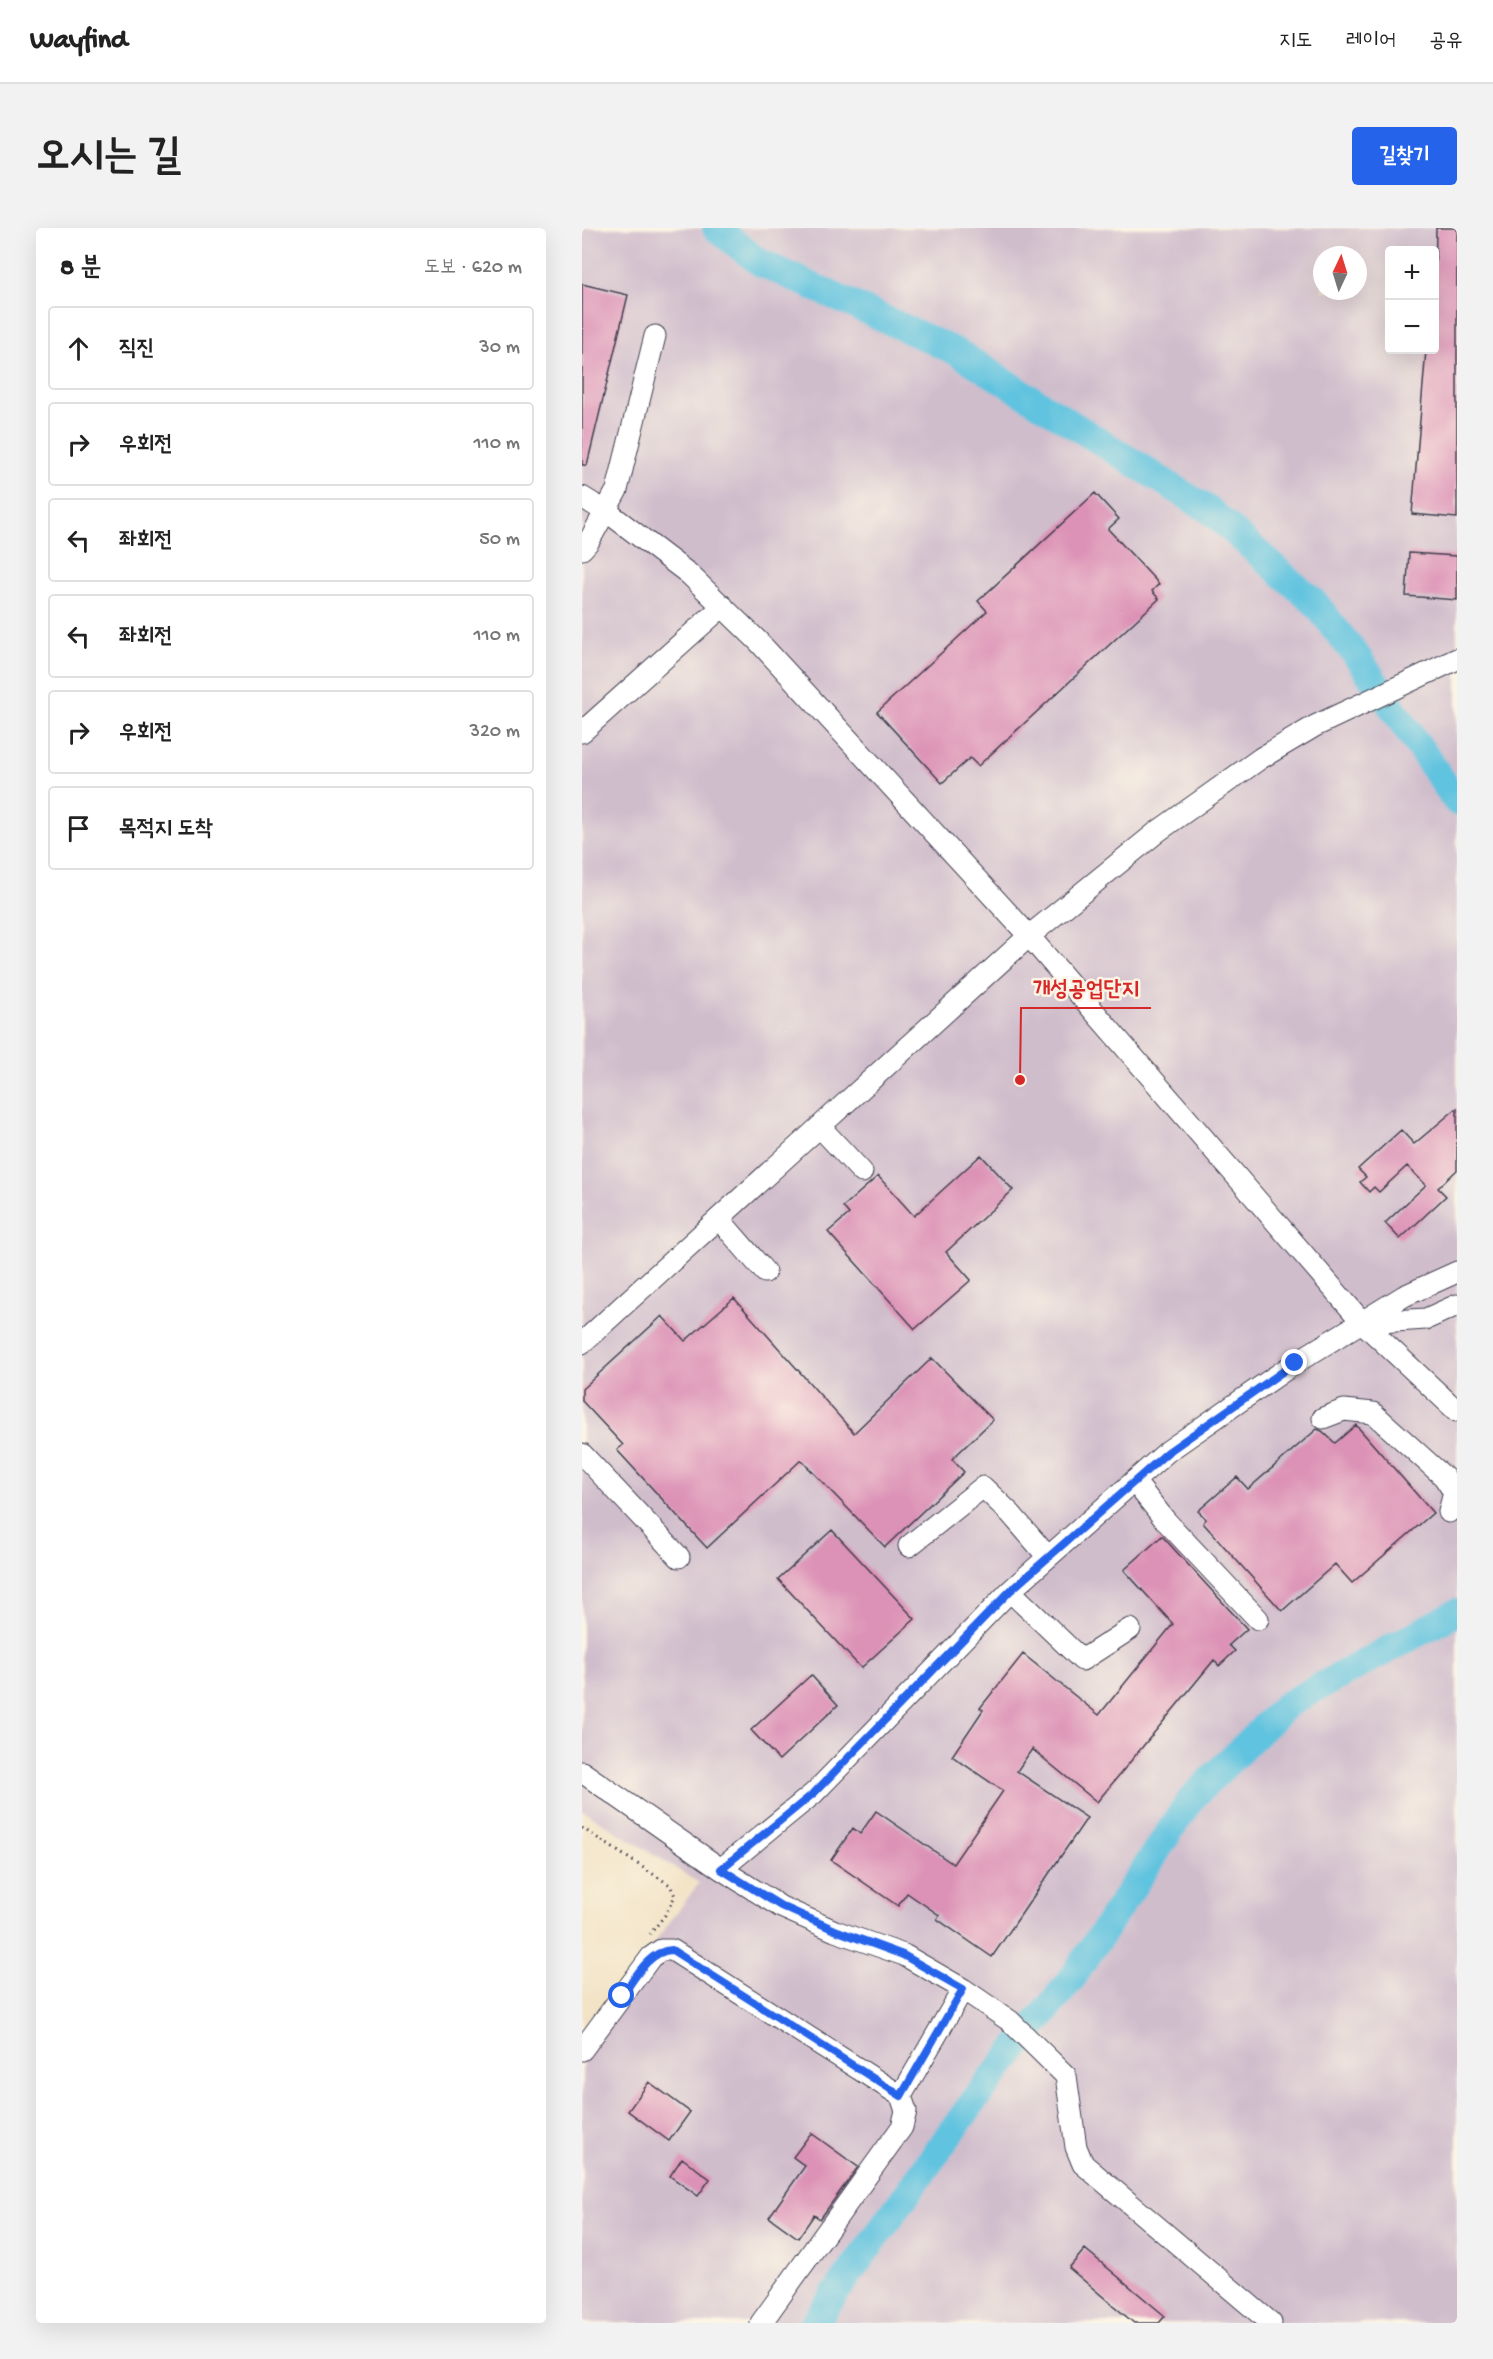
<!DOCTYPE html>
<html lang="ko">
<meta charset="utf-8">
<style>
body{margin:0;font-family:"Gochi Hand","Poor Story",sans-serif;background:#f2f2f2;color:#222}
.controls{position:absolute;right:18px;top:18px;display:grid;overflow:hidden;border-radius:6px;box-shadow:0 6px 24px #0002}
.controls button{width:54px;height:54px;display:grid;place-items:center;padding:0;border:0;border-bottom:2px solid #e0e0e0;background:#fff;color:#222;font:30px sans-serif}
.compass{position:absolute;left:731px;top:18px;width:54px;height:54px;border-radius:50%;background:#fff;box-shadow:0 6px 24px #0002;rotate:4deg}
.stop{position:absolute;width:18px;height:18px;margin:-14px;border:4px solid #2563eb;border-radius:50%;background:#fff}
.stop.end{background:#2563eb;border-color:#fff;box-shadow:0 2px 6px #0008}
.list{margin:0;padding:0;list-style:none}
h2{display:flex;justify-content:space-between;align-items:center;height:78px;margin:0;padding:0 24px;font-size:26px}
h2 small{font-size:20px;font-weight:400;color:#767676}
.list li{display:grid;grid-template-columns:39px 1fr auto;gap:18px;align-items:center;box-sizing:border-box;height:84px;margin:0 12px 12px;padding:0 12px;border:2px solid #e0e0e0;border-radius:6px}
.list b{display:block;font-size:22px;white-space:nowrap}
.list em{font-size:20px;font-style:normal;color:#767676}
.icon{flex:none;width:33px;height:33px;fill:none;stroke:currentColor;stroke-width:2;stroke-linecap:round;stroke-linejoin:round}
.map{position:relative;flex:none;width:875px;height:2095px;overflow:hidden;border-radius:6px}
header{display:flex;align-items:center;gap:36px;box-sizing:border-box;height:84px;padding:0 30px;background:#fff;border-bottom:2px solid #e0e0e0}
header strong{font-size:28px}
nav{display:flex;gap:33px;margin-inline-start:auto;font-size:21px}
.intro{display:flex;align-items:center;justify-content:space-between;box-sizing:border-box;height:144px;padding:0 36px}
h1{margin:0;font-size:42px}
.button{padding:15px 27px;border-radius:6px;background:#2563eb;color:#fff;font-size:21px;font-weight:700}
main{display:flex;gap:36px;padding:0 36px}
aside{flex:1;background:#fff;border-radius:6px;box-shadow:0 6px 24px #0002}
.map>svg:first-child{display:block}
.industrial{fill:#d0bdcc;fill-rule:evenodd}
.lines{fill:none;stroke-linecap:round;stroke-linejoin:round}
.river{stroke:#61c3df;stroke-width:28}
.building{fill:#dc91b6}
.minor-casing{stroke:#413f50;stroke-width:23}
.path{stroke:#413f50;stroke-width:3;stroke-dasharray:1.5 4.5;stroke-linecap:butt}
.minor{stroke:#fff;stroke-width:21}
.route{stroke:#2563eb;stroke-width:8}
.leader{fill:none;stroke:#d62828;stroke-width:2}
.callout-dot{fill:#d62828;stroke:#fcf5e5;stroke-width:2}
.callout-label{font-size:22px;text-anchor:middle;font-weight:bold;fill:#d62828;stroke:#fcf5e5;stroke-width:5;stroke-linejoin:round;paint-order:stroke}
</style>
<header>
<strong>Wayfind</strong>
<nav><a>지도</a><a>레이어</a><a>공유</a></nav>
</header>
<div class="intro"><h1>오시는 길</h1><a class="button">길찾기</a></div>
<main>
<aside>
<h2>8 분<small>도보 · 620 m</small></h2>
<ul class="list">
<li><svg class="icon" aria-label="ahead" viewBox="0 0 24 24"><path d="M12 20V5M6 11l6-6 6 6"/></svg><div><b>직진</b></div><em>30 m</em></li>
<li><svg class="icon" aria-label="right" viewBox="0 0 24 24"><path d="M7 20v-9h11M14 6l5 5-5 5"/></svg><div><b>우회전</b></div><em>110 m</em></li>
<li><svg class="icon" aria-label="left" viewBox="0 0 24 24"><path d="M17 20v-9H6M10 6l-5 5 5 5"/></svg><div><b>좌회전</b></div><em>50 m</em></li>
<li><svg class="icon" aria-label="left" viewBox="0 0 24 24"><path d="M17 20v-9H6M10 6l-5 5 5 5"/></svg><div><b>좌회전</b></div><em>110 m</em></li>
<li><svg class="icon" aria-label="right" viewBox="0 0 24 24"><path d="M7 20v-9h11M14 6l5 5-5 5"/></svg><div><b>우회전</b></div><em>320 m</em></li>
<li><svg class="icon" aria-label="arrive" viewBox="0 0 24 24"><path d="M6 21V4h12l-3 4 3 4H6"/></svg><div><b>목적지 도착</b></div></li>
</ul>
</aside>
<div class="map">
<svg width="875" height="2095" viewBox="0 0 875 2095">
<rect width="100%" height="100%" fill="#fcf5e5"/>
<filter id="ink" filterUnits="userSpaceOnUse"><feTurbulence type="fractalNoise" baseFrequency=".0167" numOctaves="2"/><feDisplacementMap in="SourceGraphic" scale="12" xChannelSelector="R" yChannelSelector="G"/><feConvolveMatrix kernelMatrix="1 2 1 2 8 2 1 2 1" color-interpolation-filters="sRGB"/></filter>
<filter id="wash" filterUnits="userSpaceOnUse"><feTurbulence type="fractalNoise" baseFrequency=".008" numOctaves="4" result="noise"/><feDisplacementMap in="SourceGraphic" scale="24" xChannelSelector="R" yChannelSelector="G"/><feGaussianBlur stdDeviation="1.35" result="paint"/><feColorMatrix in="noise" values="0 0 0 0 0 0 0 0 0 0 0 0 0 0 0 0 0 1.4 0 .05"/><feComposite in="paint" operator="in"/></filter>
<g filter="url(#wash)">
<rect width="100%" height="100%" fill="#f2e3c6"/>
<!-- industrial -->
<path class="industrial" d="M0,0H875V2095H0V1811L117,1655L0,1582ZM808,22H852V122H808ZM740,27H776V63H740Z"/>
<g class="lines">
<!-- river -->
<path class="river" d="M134,0L177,34L375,124L627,282L733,375L777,431L875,574
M232,2095L391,1874L491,1749L609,1571L704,1477L875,1384"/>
</g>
<g id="blocks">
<!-- building -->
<path class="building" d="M854,0H875V290L830,286L844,122H852Z
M0,56L46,67L5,237H0Z
M513,265L537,291L526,301L577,356L570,363L577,371L396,538L388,530L360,555L295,484L405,383L396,373Z
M827,325L875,328V372L824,368Z
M875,880V942L856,960L864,968L818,1011L803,995L844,957L825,938L797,964L792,959L787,964L778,954L784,949L776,941L819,902L832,916Z
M399,927L431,962L364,1024L389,1052L333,1101L246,1004L267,986L261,979L296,948L332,988Z
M152,1070L272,1205L350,1130L411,1192L370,1231L382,1244L303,1319L219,1232L125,1320L35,1222L41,1217L0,1173V1161L80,1088L103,1113Z
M774,1197L851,1285L770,1355L753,1336L700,1383L621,1295L624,1291L616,1283L655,1249L666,1261L735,1201L740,1203L753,1215Z
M250,1302L333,1391L279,1440L196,1351Z
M580,1308L665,1401L647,1417L653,1423L637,1438L632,1432L515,1574L450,1521L435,1543L505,1590L410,1729L355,1691L357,1687L325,1665L316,1678L249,1632L271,1600L278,1606L294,1583L371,1636L421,1563L370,1528L401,1482L398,1480L441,1426L517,1487L591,1396L542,1342Z
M229,1447L256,1477L197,1532L169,1502Z
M67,1854L108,1884L87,1913L46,1883Z
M229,1905L276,1939L238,1991L232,1987L216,2010L187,1989L223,1938L211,1929Z
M100,1930L128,1951L116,1968L88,1948Z
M503,2021L583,2088L577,2095H552L487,2040Z"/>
</g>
</g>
<g filter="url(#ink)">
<use href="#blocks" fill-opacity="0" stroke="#413f50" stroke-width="1.5"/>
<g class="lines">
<defs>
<path id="minor" d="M0,269L32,289L107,346L176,413L447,708L781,1095L875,1183
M0,321L7,313L35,262L73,108
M0,504L141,378
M238,899L280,944
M137,991L183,1044
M782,1095L844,1091L875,1077
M0,1115L447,708L575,604L679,530L733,498L875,431
M741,1190L762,1182L791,1185L862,1249L872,1264L867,1284
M0,1226L97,1329
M552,1253L583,1292L676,1391
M327,1318L401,1259L429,1286L466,1329
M428,1363L500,1432L548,1401
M0,1544L139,1641L199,1679L253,1703L322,1727L381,1761L428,1793L484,1848L494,1919L501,1936L689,2095
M139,1641L232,1565L428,1363L586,1223L713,1135L822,1068L875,1044
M0,1822L69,1729L79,1722H90L319,1868L324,1883L320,1899L179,2095
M319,1868L381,1761"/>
</defs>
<!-- minor casing -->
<use href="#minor" class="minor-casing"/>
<!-- path -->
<path class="path" d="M0,1600L88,1657L93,1668L83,1687L68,1706"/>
<!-- minor -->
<use href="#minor" class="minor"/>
</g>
</g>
<g class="lines" filter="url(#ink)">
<!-- route -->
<path class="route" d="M40,1768C53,1750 66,1723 90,1722L319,1868L381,1761L321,1727L253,1702L199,1678L139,1641L232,1565L428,1363L586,1224L713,1135"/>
</g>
<!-- callouts -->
<path class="leader" d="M438 852L439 780H569"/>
<circle class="callout-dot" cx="438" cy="852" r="6"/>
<g class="callout-label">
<text x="504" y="767">개성공업단지</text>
</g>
</svg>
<div class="controls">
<button>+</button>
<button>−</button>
</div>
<svg class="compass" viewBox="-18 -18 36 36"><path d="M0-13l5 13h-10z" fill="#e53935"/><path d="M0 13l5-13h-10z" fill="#767676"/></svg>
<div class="stop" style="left:40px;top:1768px"></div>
<div class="stop end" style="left:713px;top:1135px"></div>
</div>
</main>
